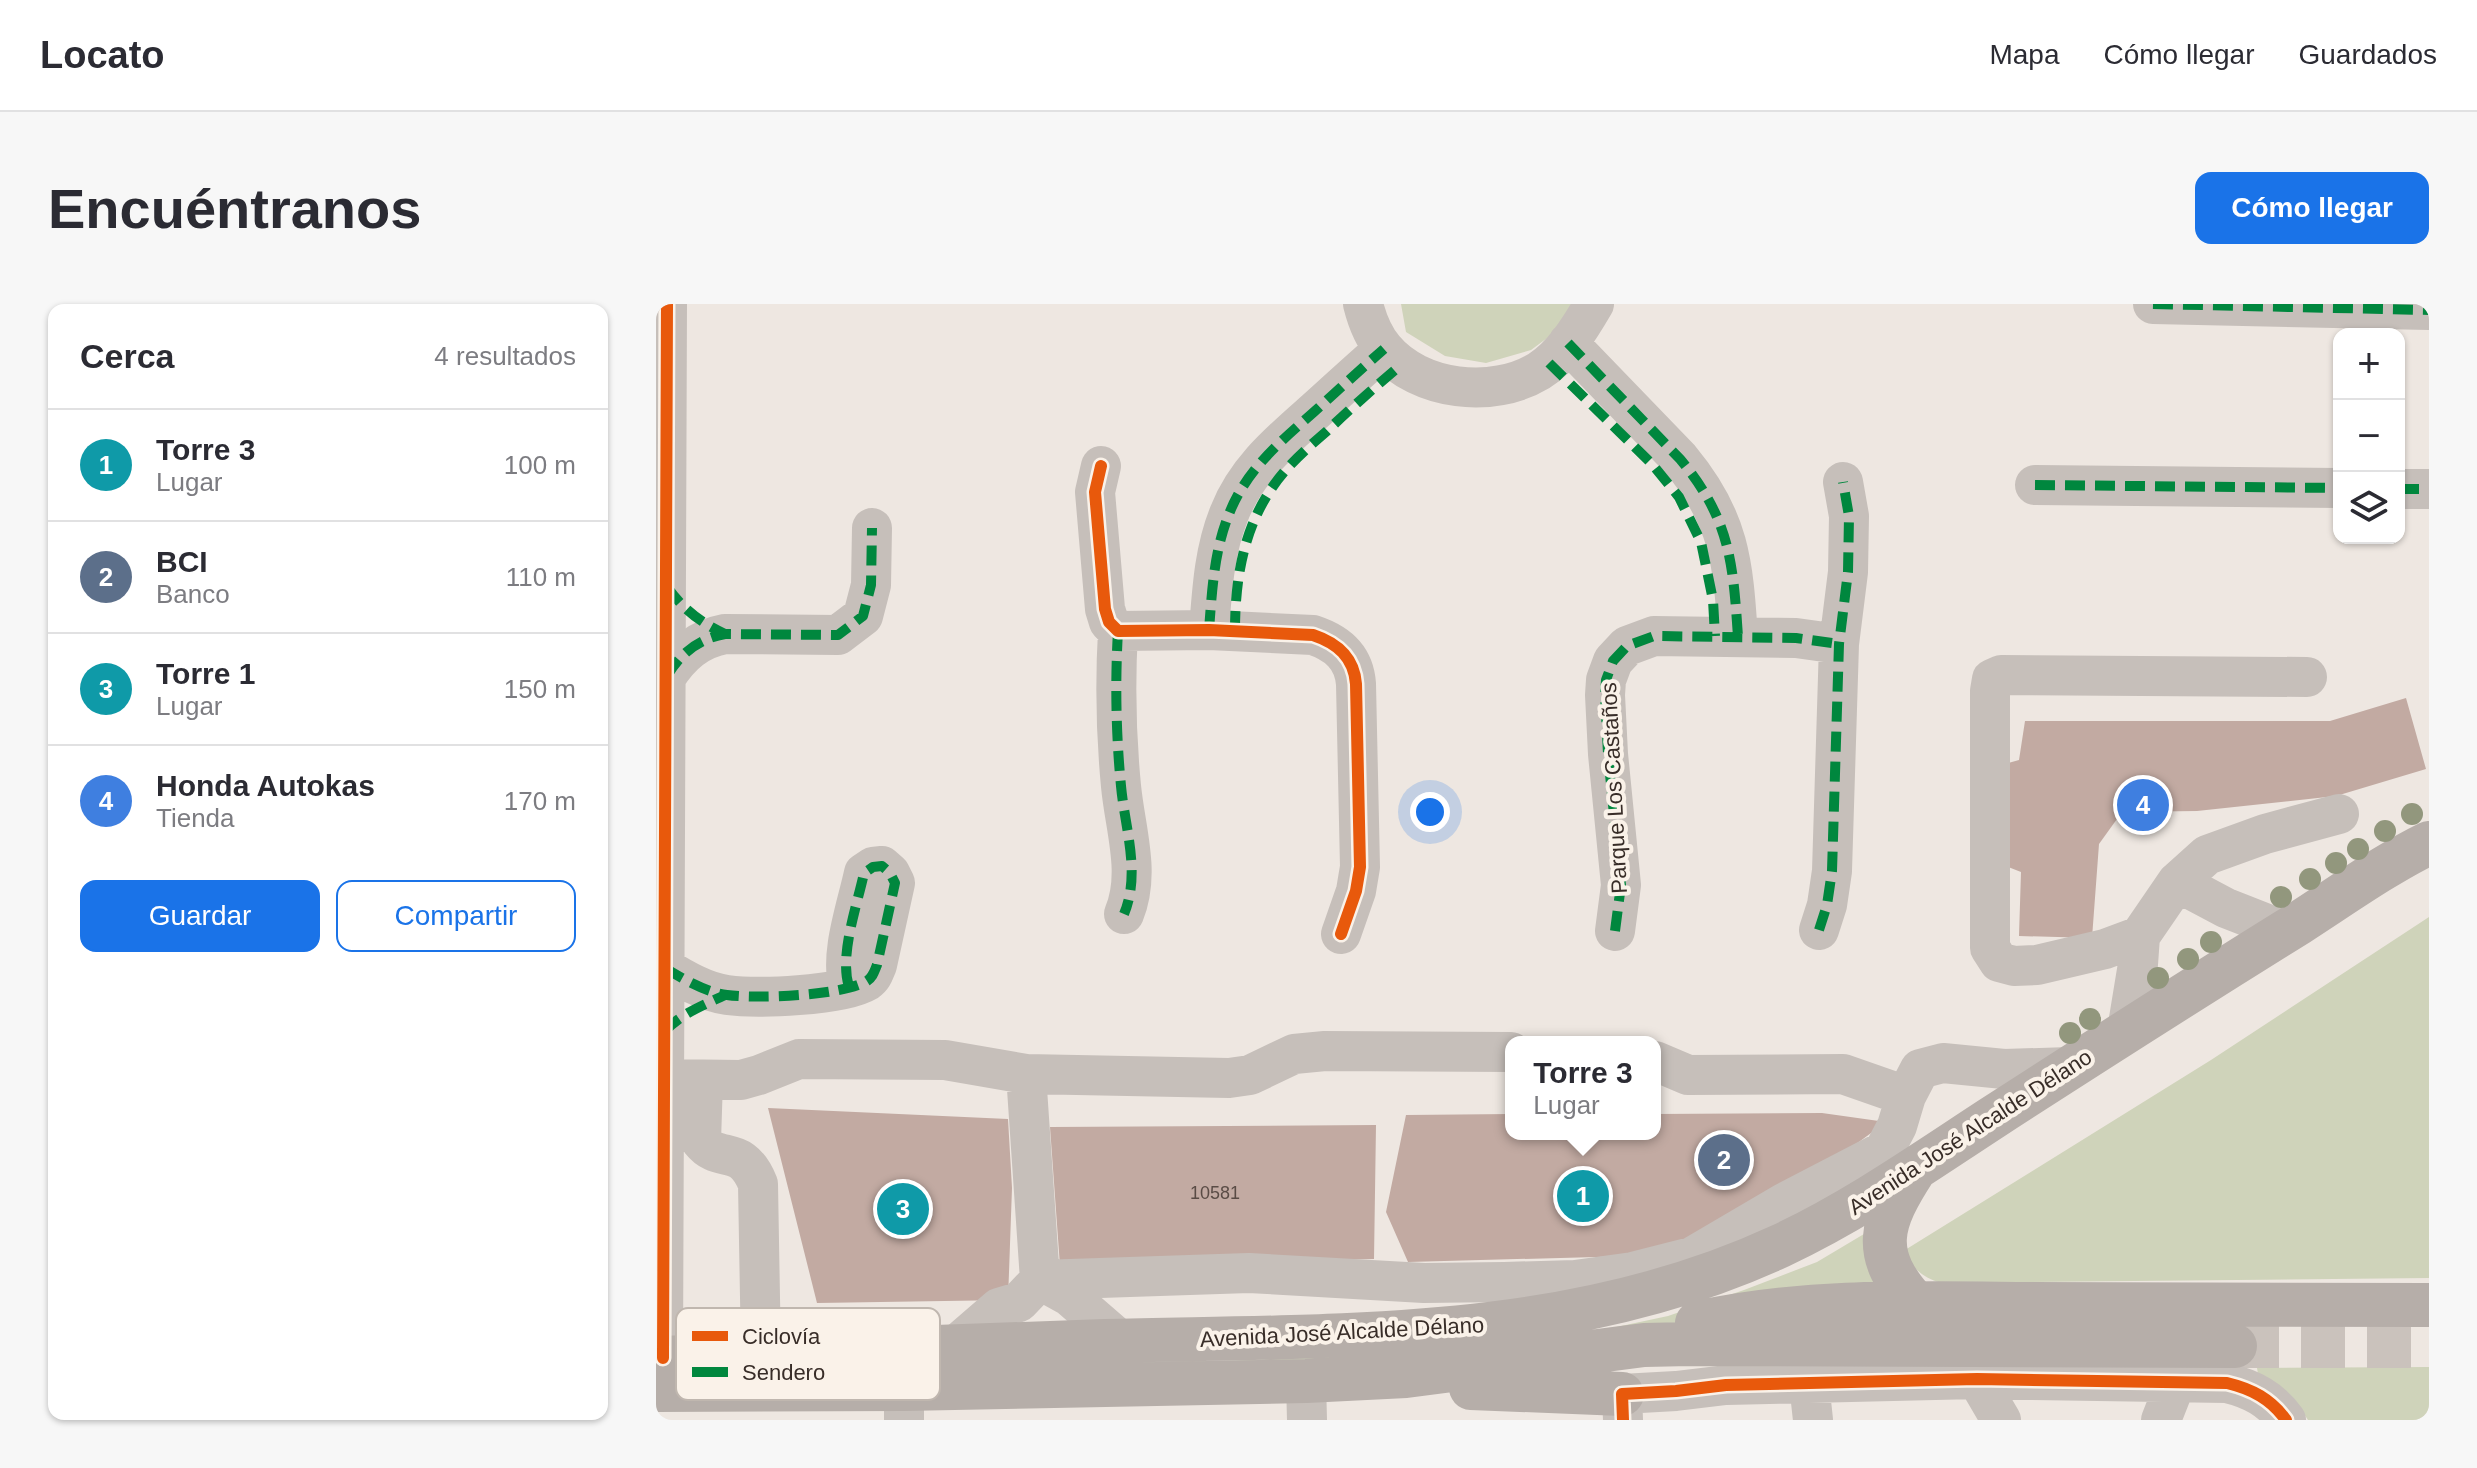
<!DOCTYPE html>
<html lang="es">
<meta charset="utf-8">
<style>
body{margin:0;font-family:Arial,sans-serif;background:#f7f7f7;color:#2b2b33}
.controls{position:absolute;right:24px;top:24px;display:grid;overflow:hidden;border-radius:16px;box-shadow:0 2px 6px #0004}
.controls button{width:72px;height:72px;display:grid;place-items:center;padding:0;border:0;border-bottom:2px solid #e1e1e2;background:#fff;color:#2b2b33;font:40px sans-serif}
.you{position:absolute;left:774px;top:508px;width:28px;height:28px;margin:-20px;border:6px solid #fff;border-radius:50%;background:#1a73e8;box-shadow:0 0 0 12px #1a73e833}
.badge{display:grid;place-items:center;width:52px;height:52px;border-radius:50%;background:#1a73e8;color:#fff;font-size:26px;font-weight:700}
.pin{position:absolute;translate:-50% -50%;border:4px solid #fff;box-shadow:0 2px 8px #0006}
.popup{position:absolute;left:849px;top:732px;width:156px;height:104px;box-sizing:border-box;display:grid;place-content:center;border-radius:16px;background:#fff;filter:drop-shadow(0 2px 6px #0005);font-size:26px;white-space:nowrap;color:#7c7c81}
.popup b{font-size:30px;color:#2b2b33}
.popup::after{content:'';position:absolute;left:50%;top:100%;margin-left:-16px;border:16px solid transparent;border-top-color:#fff}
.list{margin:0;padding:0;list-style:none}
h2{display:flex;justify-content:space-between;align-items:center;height:104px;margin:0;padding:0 32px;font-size:34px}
h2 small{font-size:26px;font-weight:400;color:#7c7c81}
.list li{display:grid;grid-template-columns:52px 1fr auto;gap:24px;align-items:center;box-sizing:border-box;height:112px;padding:0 32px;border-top:2px solid #e1e1e2}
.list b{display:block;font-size:30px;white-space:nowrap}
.list p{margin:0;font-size:26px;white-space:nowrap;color:#7c7c81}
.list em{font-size:26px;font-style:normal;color:#7c7c81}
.actions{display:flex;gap:16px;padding:24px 32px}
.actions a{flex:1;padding:18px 0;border:2px solid #1a73e8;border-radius:16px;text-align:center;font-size:28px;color:#1a73e8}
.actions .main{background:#1a73e8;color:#fff}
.icon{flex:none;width:44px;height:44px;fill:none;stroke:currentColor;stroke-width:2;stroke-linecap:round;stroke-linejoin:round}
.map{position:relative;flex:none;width:1773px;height:1116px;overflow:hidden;border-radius:16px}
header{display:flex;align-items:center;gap:48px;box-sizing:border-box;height:112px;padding:0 40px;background:#fff;border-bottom:2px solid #e1e1e2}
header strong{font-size:38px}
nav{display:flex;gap:44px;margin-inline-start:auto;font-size:28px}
.intro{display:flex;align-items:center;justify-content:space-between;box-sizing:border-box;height:192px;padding:0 48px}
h1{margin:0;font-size:56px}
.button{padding:20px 36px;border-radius:16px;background:#1a73e8;color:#fff;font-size:28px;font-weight:700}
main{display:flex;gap:48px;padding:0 48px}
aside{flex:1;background:#fff;border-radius:16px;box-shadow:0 2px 6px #0004}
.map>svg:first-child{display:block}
.green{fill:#cfd3ba}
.building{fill:#c2aaa2}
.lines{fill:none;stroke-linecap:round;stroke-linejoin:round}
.major-tunnel{stroke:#cac2bc;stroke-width:44;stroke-dasharray:44 22;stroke-linecap:butt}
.minor{stroke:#c6bfba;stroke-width:40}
.major{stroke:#b6aea9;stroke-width:44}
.quiet{stroke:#00873e;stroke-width:10;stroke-dasharray:20 10;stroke-linecap:butt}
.cycleway-casing{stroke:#faf2e9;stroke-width:17}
.cycleway{stroke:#e8590c;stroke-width:12}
.tree{fill:#92977d}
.labels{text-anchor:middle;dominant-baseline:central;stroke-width:8;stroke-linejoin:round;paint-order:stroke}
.number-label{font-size:18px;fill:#5a4c46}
.street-label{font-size:22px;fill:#382d28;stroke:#faf2e9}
.key{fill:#faf2e9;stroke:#c0b7af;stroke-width:2}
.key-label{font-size:22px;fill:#382d28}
</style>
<header>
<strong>Locato</strong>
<nav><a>Mapa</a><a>Cómo llegar</a><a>Guardados</a></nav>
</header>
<div class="intro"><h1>Encuéntranos</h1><a class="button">Cómo llegar</a></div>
<main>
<aside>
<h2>Cerca<small>4 resultados</small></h2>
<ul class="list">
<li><span class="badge" style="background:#0f9aa8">1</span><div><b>Torre 3</b><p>Lugar</p></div><em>100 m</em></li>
<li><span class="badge" style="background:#5c6f8a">2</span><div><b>BCI</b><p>Banco</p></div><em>110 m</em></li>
<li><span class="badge" style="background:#0f9aa8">3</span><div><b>Torre 1</b><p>Lugar</p></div><em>150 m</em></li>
<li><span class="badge" style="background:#3f7fe0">4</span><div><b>Honda Autokas</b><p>Tienda</p></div><em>170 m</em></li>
</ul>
<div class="actions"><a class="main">Guardar</a><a>Compartir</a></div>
</aside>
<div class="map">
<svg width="1773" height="1116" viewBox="0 0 1773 1116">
<rect width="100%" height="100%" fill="#eee7e1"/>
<!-- green -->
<path class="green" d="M745,0H921L902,26L875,46L830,59L789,52L750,28Z
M1773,613V974L1285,979C1266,973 1256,965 1249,946L1555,756Z
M1208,930L1233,989L1003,1023L699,1058L189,1063L259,1059L567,1057L641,1054L951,1025L1012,1012L1088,986L1161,958Z
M1773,1063V1116H1652L1639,1096L1602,1070L1601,1064Z"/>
<!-- building -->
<path class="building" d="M1750,394L1770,465L1680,492L1541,507L1466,508L1443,540L1436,634L1363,632L1365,568L1342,559L1338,463L1363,456L1369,417H1674Z
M112,804L352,815L356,884L352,996L161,999Z
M1166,809L1230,818L1150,877L1014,951L752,958L730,908L750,811L855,810V830H999V810Z
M720,821L718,955L404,962L394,823Z"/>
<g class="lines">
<!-- major-tunnel -->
<path class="major-tunnel" d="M1579,1042H1773"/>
<!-- minor -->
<path class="minor" d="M707,0C711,16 717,32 728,45C763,87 837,95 883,67C907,52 924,24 938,0
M1497,0L1773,6
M912,39L1024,155C1074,215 1077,258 1082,333
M445,162L439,188L449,305L453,318L462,327L553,326L657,331C681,339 698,353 700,380L704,563L700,587L685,630
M1379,181L1683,184
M1743,185H1773
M553,326C556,287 558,247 573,210C590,166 624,138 659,107C682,86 705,65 728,45
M462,327C459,379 460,430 465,482C469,525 485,569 468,610
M10,373C25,350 42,335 69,330L182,331L207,312L215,281L216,224
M1651,373L1345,371L1336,375L1334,387V644L1343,658L1358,662L1381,661L1449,645L1484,632L1521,578L1551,551L1609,530L1683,510
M1521,578L1570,604L1629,627
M1163,626L1171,601L1176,567L1183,340L1192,268L1193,212L1187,178
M959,627L965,581L952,450L949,391L950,376L957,357L971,342L998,332L1140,334L1183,340
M9,664C27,675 49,688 71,691C100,695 186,692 211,677C217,673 218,668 221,661L239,579L234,569L226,562L217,563L208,569C201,602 183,651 193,683
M1471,727L1482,660L1484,632
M999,757L1032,771L1187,770L1250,792
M370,770L384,976
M8,775L85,776L103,771L143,755L289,756L370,770L573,774L594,771L638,750L669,747L855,748
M47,776L45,837C64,861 85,838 102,880L105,1050
M384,976L413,992L465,1037
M299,1042L343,1004L363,998L384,976L593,969L768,979L848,978L919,976L977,968L1036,953L1128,899L1228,847L1241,822L1250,792L1264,765L1287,759L1348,765L1414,763
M7,1054L11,0
M1321,1075L1345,1116
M650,1077L651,1116
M1153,1079L1157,1116
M248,1085V1116
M967,1116L966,1090L1020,1087L1070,1081L1321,1075L1571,1079C1596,1085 1615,1095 1630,1116
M1505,1116L1520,1078"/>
<!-- major -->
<path class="major" d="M1259,865C1224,919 1213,950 1261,1001
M1041,1019C1148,995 1265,999 1373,1000C1507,1000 1640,1000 1773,1001
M0,1054C57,1053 115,1049 172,1047C264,1043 356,1040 449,1037C677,1031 911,1041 1124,942C1199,907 1267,859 1336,814C1438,748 1540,683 1643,619C1685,592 1728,561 1773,539
M815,1084L966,1090
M0,1086L248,1085L650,1077L750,1072L988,1041L1034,1040L1579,1042"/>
<!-- quiet -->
<path class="quiet" d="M1497,0L1773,6
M912,39L1024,155C1074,215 1077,258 1082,333
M893,59L996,160L1023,193L1045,238L1057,296L1059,332
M1379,181L1683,184
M1743,185H1773
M11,283C27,305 45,319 69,330
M553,326C556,287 558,247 573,210C590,166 624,138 659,107C682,86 705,65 728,45
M462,327C459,379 460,430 465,482C469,525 485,569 468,610
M579,327C579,280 586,231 612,190C627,165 649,146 671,127C695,104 720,82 745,61
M11,372C25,349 42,335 69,330L182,331L207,312L215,281L216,224
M1163,626L1171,601L1176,567L1183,340L1192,268L1193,212L1187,178
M959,627L965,581L952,450L949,391L950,376L957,357L971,342L998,332L1140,334L1183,340
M9,664C27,675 49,688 71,691C100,695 186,692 211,677C217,673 218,668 221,661L239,579L234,569L226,562L217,563L208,569C201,602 183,651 193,683
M8,728C26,709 46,702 69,691"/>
<defs>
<path id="cycleway" d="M445,162L439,188L449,305L453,318L462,327L553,326L657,331C681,339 698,353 700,380L704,563L700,587L685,630
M7,1054L11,0
M967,1116L966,1090L1020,1087L1070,1081L1321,1075L1571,1079C1596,1085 1615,1095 1630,1116"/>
</defs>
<!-- cycleway casing -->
<use href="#cycleway" class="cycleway-casing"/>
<!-- cycleway -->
<use href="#cycleway" class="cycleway"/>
</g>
<!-- trees -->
<g class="tree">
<circle cx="1756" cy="510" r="11"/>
<circle cx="1729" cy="527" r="11"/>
<circle cx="1702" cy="545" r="11"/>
<circle cx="1680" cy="559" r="11"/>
<circle cx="1654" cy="575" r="11"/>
<circle cx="1625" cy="593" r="11"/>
<circle cx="1555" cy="638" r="11"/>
<circle cx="1532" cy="655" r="11"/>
<circle cx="1502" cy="674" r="11"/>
<circle cx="1434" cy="715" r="11"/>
<circle cx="1414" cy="729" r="11"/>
</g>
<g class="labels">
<!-- number labels -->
<g class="number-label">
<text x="559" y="889">10581</text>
</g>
<!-- street labels -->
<g class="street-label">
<text transform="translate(958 484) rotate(-93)">Parque Los Castaños</text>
<text transform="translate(1314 828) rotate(-33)">Avenida José Alcalde Délano</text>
<text transform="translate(686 1028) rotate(-3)">Avenida José Alcalde Délano</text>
</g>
</g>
<!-- legend -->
<rect x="20" y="1004" width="264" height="92" rx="12" class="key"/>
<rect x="36" y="1027" width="36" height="10" fill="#e8590c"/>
<rect x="36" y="1063" width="36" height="10" fill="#00873e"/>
<g class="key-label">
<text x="86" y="1040">Ciclovía</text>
<text x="86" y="1076">Sendero</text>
</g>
</svg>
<div class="controls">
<button>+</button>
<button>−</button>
<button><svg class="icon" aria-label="layers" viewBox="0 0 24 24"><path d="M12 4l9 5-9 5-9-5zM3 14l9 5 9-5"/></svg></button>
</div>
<div class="you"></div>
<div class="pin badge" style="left:927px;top:892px;background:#0f9aa8">1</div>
<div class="popup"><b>Torre 3</b>Lugar</div>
<div class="pin badge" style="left:1068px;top:856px;background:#5c6f8a">2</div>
<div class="pin badge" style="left:247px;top:905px;background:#0f9aa8">3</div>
<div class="pin badge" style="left:1487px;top:501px;background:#3f7fe0">4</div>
</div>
</main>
